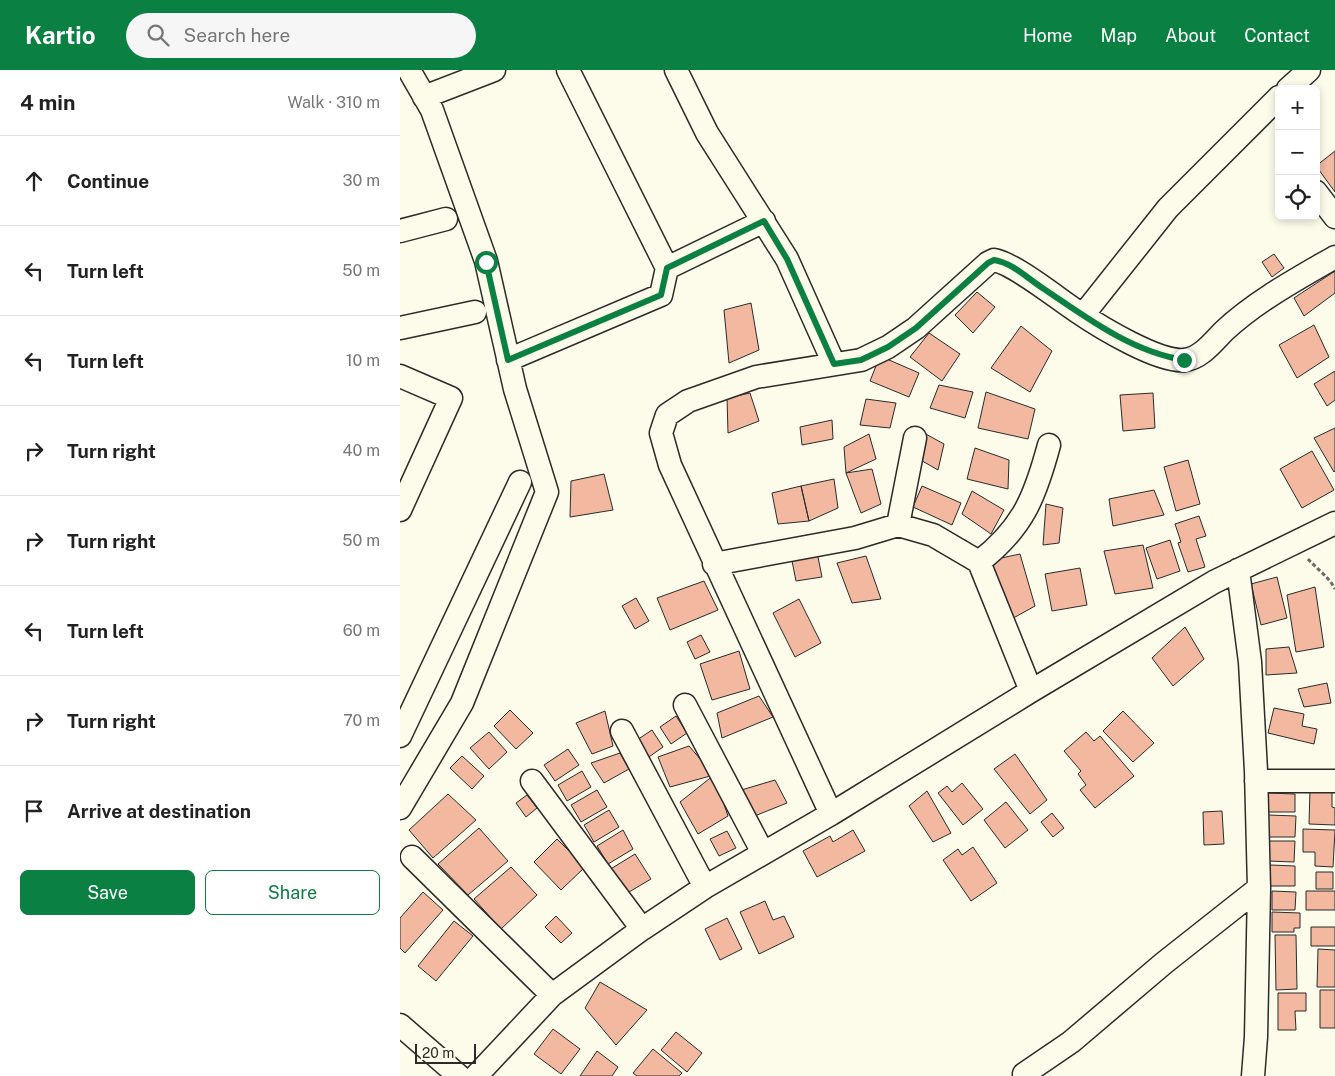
<!DOCTYPE html>
<meta charset="utf-8">
<style>
body{margin:0;font-family:"Public Sans",sans-serif;background:#f6f6f6;color:#222}
.controls{position:absolute;right:15px;top:15px;display:grid;overflow:hidden;border-radius:8px;box-shadow:0 2px 8px #0003}
.controls button{width:45px;height:45px;display:grid;place-items:center;padding:0;border:0;border-bottom:1px solid #e0e0e0;background:#fff;color:#222;font:25px sans-serif}
.scale{position:absolute;left:15px;bottom:12px;width:61px;box-sizing:border-box;padding-left:5px;border:2px solid #2b2b2b;border-top:0;font-size:14px;line-height:18px;white-space:nowrap;color:#2b2b2b;-webkit-text-stroke:4px #fdfbea;paint-order:stroke}
.stop{position:absolute;width:15px;height:15px;margin:-11px;border:4px solid #0b8043;border-radius:50%;background:#fff}
.stop.end{background:#0b8043;border-color:#fff;box-shadow:0 1px 5px #0008}
.list{margin:0;padding:0;list-style:none}
h2{display:flex;justify-content:space-between;align-items:center;height:65px;margin:0;padding:0 20px;font-size:21px}
h2 small{font-size:16px;font-weight:400;color:#767676}
.list li{display:grid;grid-template-columns:32px 1fr auto;gap:15px;align-items:center;box-sizing:border-box;height:90px;padding:0 20px;border-top:1px solid #e0e0e0}
.list b{display:block;font-size:19px;white-space:nowrap}
.list em{font-size:16px;font-style:normal;color:#767676}
.actions{display:flex;gap:10px;padding:15px 20px}
.actions a{flex:1;padding:11px 0;border:1px solid #0b8043;border-radius:8px;text-align:center;font-size:18px;color:#0b8043}
.actions .main{background:#0b8043;color:#fff}
.icon{flex:none;width:28px;height:28px;fill:none;stroke:currentColor;stroke-width:2;stroke-linecap:round;stroke-linejoin:round}
.map{position:relative;flex:none;width:935px;height:1006px;overflow:hidden}
header{display:flex;align-items:center;gap:30px;box-sizing:border-box;height:70px;padding:0 25px;background:#0b8043;color:#fff}
header strong{font-size:24px}
nav{display:flex;gap:28px;margin-inline-start:auto;font-size:18px}
.search{width:350px;height:45px;background:#f6f6f6;display:flex;align-items:center;gap:12px;box-sizing:border-box;padding:0 18px;border-radius:28px;color:#767676;font-size:19px}
main{display:flex}
aside{flex:1;background:#fff}
.map>svg:first-child{display:block}
.building{fill:#f2b8a0;stroke:#2b2b2b}
.lines{fill:none;stroke-linecap:round;stroke-linejoin:round}
.minor-casing{stroke:#2b2b2b;stroke-width:25}
.path{stroke:#6a6964;stroke-width:3;stroke-dasharray:4 2.5;stroke-linecap:butt}
.minor{stroke:#fdfbea;stroke-width:22}
.route{stroke:#0b8043;stroke-width:6}
</style>
<header>
<strong>Kartio</strong>
<div class="search"><svg class="icon" aria-label="search" viewBox="0 0 24 24"><circle cx="10" cy="10" r="6"/><path d="M15 15l6 6"/></svg>Search here</div>
<nav><a>Home</a><a>Map</a><a>About</a><a>Contact</a></nav>
</header>
<main>
<aside>
<h2>4 min<small>Walk · 310 m</small></h2>
<ul class="list">
<li><svg class="icon" aria-label="ahead" viewBox="0 0 24 24"><path d="M12 20V5M6 11l6-6 6 6"/></svg><div><b>Continue</b></div><em>30 m</em></li>
<li><svg class="icon" aria-label="left" viewBox="0 0 24 24"><path d="M17 20v-9H6M10 6l-5 5 5 5"/></svg><div><b>Turn left</b></div><em>50 m</em></li>
<li><svg class="icon" aria-label="left" viewBox="0 0 24 24"><path d="M17 20v-9H6M10 6l-5 5 5 5"/></svg><div><b>Turn left</b></div><em>10 m</em></li>
<li><svg class="icon" aria-label="right" viewBox="0 0 24 24"><path d="M7 20v-9h11M14 6l5 5-5 5"/></svg><div><b>Turn right</b></div><em>40 m</em></li>
<li><svg class="icon" aria-label="right" viewBox="0 0 24 24"><path d="M7 20v-9h11M14 6l5 5-5 5"/></svg><div><b>Turn right</b></div><em>50 m</em></li>
<li><svg class="icon" aria-label="left" viewBox="0 0 24 24"><path d="M17 20v-9H6M10 6l-5 5 5 5"/></svg><div><b>Turn left</b></div><em>60 m</em></li>
<li><svg class="icon" aria-label="right" viewBox="0 0 24 24"><path d="M7 20v-9h11M14 6l5 5-5 5"/></svg><div><b>Turn right</b></div><em>70 m</em></li>
<li><svg class="icon" aria-label="arrive" viewBox="0 0 24 24"><path d="M6 21V4h12l-3 4 3 4H6"/></svg><div><b>Arrive at destination</b></div></li>
</ul>
<div class="actions"><a class="main">Save</a><a>Share</a></div>
</aside>
<div class="map">
<svg width="935" height="1006" viewBox="0 0 935 1006">
<rect width="100%" height="100%" fill="#fdfbea"/>
<!-- building -->
<path class="building" d="M935,81V122L916,96Z
M874,184L884,198L872,207L862,192Z
M935,201V223L904,246L894,228Z
M577,222L595,237L573,263L555,245Z
M351,233L359,280L329,293L324,240Z
M914,255L929,287L897,308L879,275Z
M621,256L652,281L630,322L591,298Z
M529,263L560,284L542,311L510,287Z
M480,286L519,303L509,327L470,311Z
M935,301V330L927,336L914,314Z
M539,315L573,322L565,348L530,338Z
M586,322L635,339L628,369L578,358Z
M350,323L359,351L328,363L327,328Z
M753,323L755,358L723,361L720,325Z
M466,329L496,333L490,358L460,355Z
M432,350L433,369L402,375L400,357Z
M935,358V401L934,402L914,368Z
M524,363L544,374L538,400L517,388Z
M469,364L476,389L446,403L444,377Z
M575,378L609,390L608,419L567,409Z
M912,381L934,420L902,438L880,399Z
M788,390L800,434L776,441L764,397Z
M472,399L481,434L461,443L446,403Z
M204,404L213,440L170,447L171,411Z
M434,409L438,438L409,451L401,416Z
M401,416L409,451L378,454L372,423Z
M522,416L561,433L552,455L513,437Z
M754,420L764,445L713,456L709,429Z
M572,421L604,440L591,464L562,444Z
M646,434L663,438L659,473L643,475Z
M799,446L806,466L796,469L805,497L788,502L778,473L781,472L775,454Z
M770,470L780,501L757,509L746,478Z
M743,475L753,518L715,524L704,481Z
M417,482L422,507L396,511L391,486Z
M620,484L635,536L608,551L587,491Z
M466,486L481,529L452,533L437,493Z
M680,498L687,535L652,541L645,504Z
M877,507L887,548L861,555L851,514Z
M304,511L318,540L270,560L257,528Z
M915,517L924,577L896,582L887,525Z
M236,528L249,551L235,559L222,536Z
M399,529L421,573L395,587L373,543Z
M785,557L804,589L773,616L752,588Z
M301,565L310,582L295,589L287,572Z
M889,577L897,603L866,605V579Z
M339,581L350,619L312,630L300,594Z
M927,613L931,633L904,637L898,619Z
M359,626L373,647L322,668L317,643Z
M874,638L904,644L902,656L917,659L914,674L868,663Z
M110,640L133,663L116,679L94,656Z
M205,641L213,676L192,684L176,653Z
M723,641L754,673L733,692L703,661Z
M276,646L287,663L271,674L260,657Z
M252,660L263,677L246,689L234,672Z
M89,662L107,682L89,699L70,678Z
M686,662L694,671L700,666L734,706L695,738L680,720L686,715L678,704L681,701L664,681Z
M289,676L314,705L270,717L258,687Z
M168,679L179,695L155,711L144,695Z
M220,683L229,699L204,713L191,693Z
M615,684L647,730L630,744L594,699Z
M62,686L84,706L72,719L50,698Z
M182,701L191,717L167,731L158,715Z
M314,705L328,746L298,764L280,732Z
M375,710L387,733L352,747L338,721Z
M562,713L583,739L563,755L538,723L547,716L552,722Z
M910,719H932V737L935,738V755L909,754Z
M197,720L207,737L181,752L171,735Z
M527,721L551,763L533,772L509,736Z
M868,723L895,724V742H868Z
M48,724L76,750L33,788L9,760Z
M127,725L137,738L126,747L116,733Z
M606,732L628,760L605,778L584,750Z
M209,740L219,757L194,772L184,755Z
M822,741L824,774L804,775L803,742Z
M652,743L664,758L653,767L641,752Z
M868,745L896,746L895,767H868Z
M79,758L108,791L68,825L38,794Z
M903,759L935,760L933,797L915,796V782H903Z
M223,760L233,779L208,794L197,776Z
M453,760L465,781L417,807L403,781L430,766L433,772Z
M327,761L336,778L319,786L310,769Z
M157,769L185,797L161,820L134,792Z
M869,771H895L894,792L868,791Z
M573,777L597,813L571,831L543,790L558,779L562,785Z
M235,784L251,809L224,825L209,800Z
M870,795L895,796V816H869Z
M111,797L137,825L101,859L74,829Z
M916,802H933V819H916Z
M872,821L896,822L895,840H872Z
M906,821H935V840H906Z
M23,822L43,840L5,883L0,878V848Z
M365,831L373,850L384,846L394,867L359,884L340,842Z
M872,842L900,843V858H894V862H872Z
M156,846L172,863L161,873L145,857Z
M327,848L342,879L320,890L305,859Z
M54,851L73,866L36,911L18,896Z
M911,857H935V876H911Z
M875,865H896L897,919L876,920Z
M918,879L935,880V917H917Z
M200,912L247,940L216,975L185,938Z
M920,920H935V958H920Z
M878,923H906V941H895L896,960H878Z
M153,959L180,979L161,1004L134,984Z
M276,962L302,983L287,1002L261,980Z
M253,979L282,1003L279,1006H237L233,1003Z
M197,981L218,997L212,1006H180Z"/>
<g class="lines">
<defs>
<path id="minor" d="M168,0L267,198
M276,0L307,63L387,189L434,294
M888,19L909,0
M24,27L94,0
M916,122L935,147
M0,161L46,149
M683,245L768,138L879,27
M0,258L75,242
M108,290L261,225L267,198L364,151
M0,306L51,328L0,440
M498,455L515,368
M314,494L455,468L498,455L533,465L579,492
M838,500L850,592L856,701L859,818L856,967L853,1006
M631,621L579,492C623,458 635,427 649,375
M285,635L363,783
M222,661L305,817
M0,666L120,412
M132,711L242,859
M856,711H935
M0,738L62,633L147,422L115,319L86,191L32,40L9,0
M431,744L270,395L261,363L267,345L288,331L356,307L461,290L488,277L516,258L588,193L594,190C615,194 658,229 678,242C700,257 759,293 785,290C801,288 813,272 824,261C856,231 897,209 935,187
M12,787L152,925
M0,955L59,1006
M624,1004L671,972L764,893L859,818
M76,1006L152,925L242,859L305,817L431,744L631,621L814,512L935,453"/>
</defs>
<!-- minor casing -->
<use href="#minor" class="minor-casing"/>
<!-- path -->
<path class="path" d="M908,489C917,499 929,507 935,519"/>
<!-- minor -->
<use href="#minor" class="minor"/>
</g>
<g class="lines">
<!-- route -->
<path class="route" d="M86,192L108,290L261,225L267,198L364,151L387,189L434,294L461,290L488,277L516,258L588,193L594,190C613,193 628,209 644,219C687,248 732,282 784,290"/>
</g>
</svg>
<div class="controls">
<button>+</button>
<button>−</button>
<button><svg class="icon" aria-label="locate" viewBox="0 0 24 24"><circle cx="12" cy="12" r="6"/><path d="M12 2v4M12 18v4M2 12h4M18 12h4"/></svg></button>
</div>
<div class="scale">20 m</div>
<div class="stop" style="left:86px;top:192px"></div>
<div class="stop end" style="left:784px;top:290px"></div>
</div>
</main>
